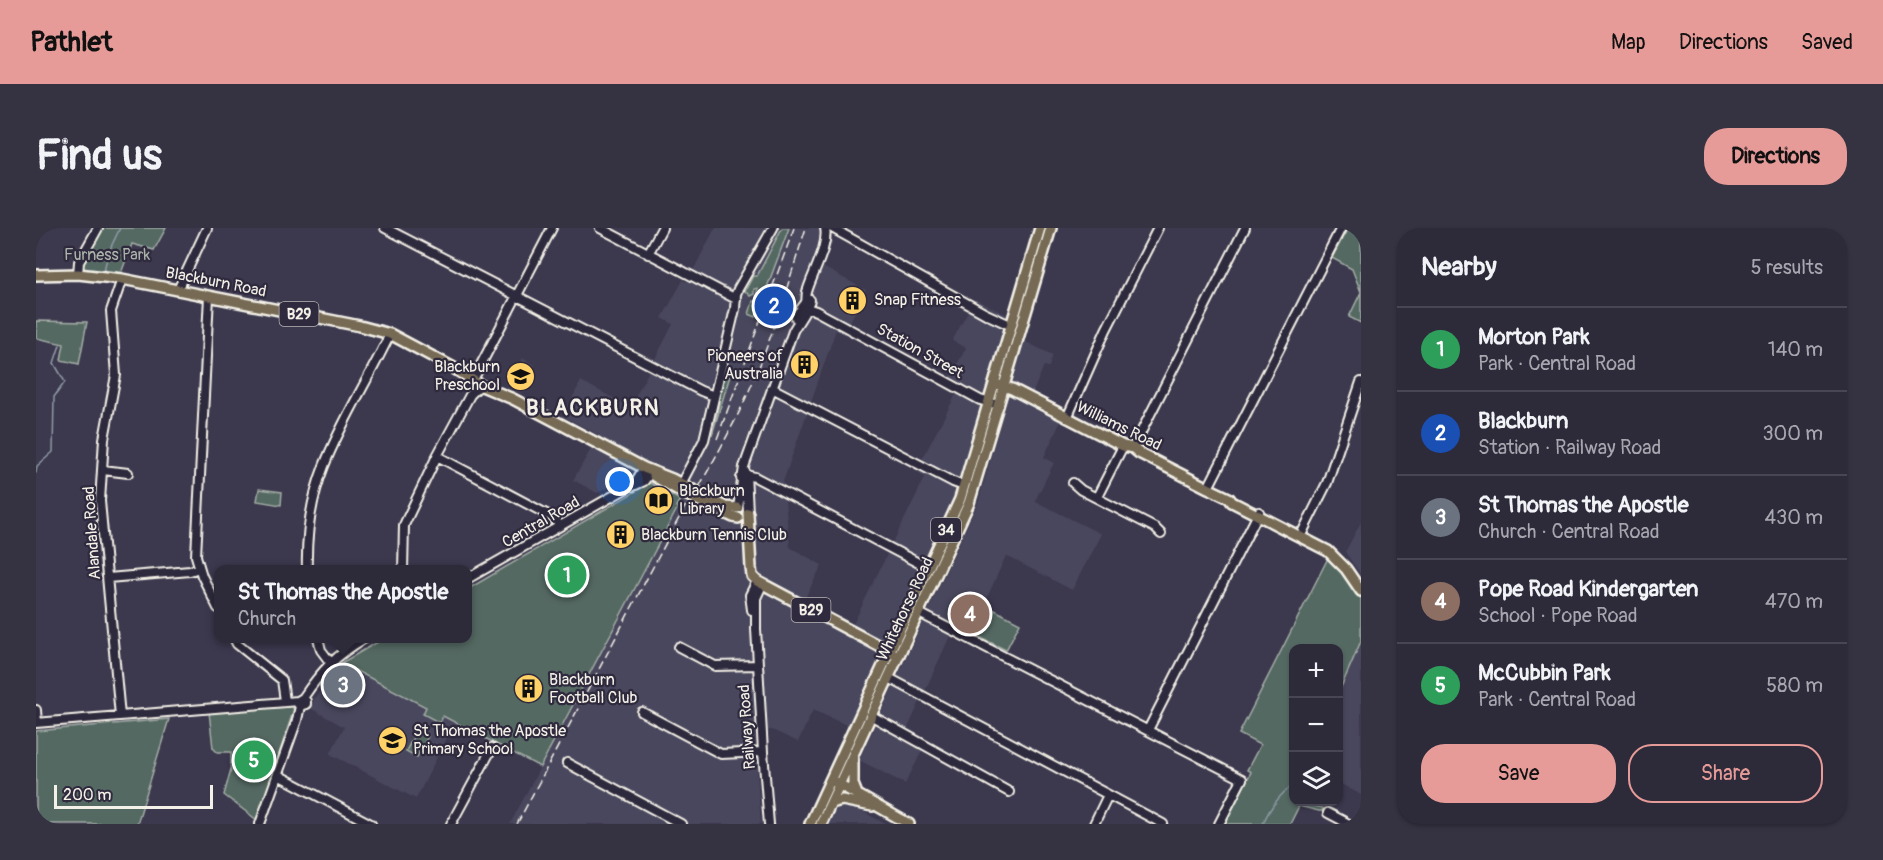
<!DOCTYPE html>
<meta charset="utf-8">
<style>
body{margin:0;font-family:Pangolin,sans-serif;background:#353242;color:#f1f3f6}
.controls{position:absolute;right:18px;bottom:18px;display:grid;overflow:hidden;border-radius:12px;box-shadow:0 2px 4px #0004}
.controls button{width:54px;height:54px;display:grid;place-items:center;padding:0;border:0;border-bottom:2px solid #484654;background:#2d2a3a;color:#f1f3f6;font:30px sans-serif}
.scale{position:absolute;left:18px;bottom:15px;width:159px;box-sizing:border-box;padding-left:6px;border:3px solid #f4f1e8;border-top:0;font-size:16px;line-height:21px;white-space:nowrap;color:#f4f1e8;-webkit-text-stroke:4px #2f2a3d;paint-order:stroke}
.you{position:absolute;left:584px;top:254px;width:21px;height:21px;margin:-15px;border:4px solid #fff;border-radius:50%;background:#1a73e8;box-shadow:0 0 0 9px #1a73e833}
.badge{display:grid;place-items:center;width:39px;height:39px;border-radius:50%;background:#e69b98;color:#fff;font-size:20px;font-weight:700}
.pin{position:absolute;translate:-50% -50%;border:3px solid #fff;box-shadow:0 2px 6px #0006}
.popup{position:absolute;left:178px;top:337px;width:258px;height:78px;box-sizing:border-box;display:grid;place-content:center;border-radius:12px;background:#2d2a3a;filter:drop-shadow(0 2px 4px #0005);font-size:20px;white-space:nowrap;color:#a7a7af}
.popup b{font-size:22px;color:#f1f3f6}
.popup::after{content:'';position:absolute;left:50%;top:100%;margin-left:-12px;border:12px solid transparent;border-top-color:#2d2a3a}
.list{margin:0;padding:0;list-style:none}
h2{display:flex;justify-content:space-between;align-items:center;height:78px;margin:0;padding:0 24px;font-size:26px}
h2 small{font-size:20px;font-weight:400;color:#a7a7af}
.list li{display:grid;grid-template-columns:39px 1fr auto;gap:18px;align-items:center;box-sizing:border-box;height:84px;padding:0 24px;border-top:2px solid #484654}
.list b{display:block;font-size:22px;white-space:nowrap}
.list p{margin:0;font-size:20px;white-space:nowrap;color:#a7a7af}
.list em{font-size:20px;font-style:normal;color:#a7a7af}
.actions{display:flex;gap:12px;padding:18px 24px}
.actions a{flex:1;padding:14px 0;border:2px solid #e69b98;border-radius:24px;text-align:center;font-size:21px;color:#e69b98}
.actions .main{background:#e69b98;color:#111}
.icon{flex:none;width:33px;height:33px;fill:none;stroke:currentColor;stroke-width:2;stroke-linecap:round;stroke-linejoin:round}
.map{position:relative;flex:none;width:1325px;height:596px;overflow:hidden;border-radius:24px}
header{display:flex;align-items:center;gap:36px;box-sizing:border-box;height:84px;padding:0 30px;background:#e69b98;color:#111}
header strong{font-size:28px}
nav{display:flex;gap:33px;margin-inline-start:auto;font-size:21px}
.intro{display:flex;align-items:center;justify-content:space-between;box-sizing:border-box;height:144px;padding:0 36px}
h1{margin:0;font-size:42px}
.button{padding:15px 27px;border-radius:24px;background:#e69b98;color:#111;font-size:21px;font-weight:700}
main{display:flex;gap:36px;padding:0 36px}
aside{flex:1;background:#2d2a3a;border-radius:24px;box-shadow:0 2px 4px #0004}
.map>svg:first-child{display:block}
.built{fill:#48465d}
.green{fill:#546963;stroke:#a4ada6;stroke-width:1.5}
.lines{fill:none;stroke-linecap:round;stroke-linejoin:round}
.stream{stroke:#909da6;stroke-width:1.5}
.minor-casing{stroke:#f4f1e8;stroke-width:12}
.major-casing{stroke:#f4f1e8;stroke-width:14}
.minor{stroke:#2f2a3d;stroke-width:8}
.major{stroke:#766a54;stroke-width:9}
.rail{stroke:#f4f1e8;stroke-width:1.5;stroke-dasharray:9 4.5;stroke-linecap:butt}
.labels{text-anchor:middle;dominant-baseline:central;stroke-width:4.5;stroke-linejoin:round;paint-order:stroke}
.shield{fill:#2f2a3d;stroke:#b9b5b5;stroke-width:1.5}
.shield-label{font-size:15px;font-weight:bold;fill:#f4f1e8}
.park-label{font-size:16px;fill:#acb4ac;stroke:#2f2a3d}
.street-label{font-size:16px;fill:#f4f1e8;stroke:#2f2a3d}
.poi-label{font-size:16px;fill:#f4f1e8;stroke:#2f2a3d;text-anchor:start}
.district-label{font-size:22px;font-weight:bold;letter-spacing:1.5px;fill:#f4f1e8;stroke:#2f2a3d}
</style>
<header>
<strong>Pathlet</strong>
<nav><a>Map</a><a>Directions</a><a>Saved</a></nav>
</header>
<div class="intro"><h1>Find us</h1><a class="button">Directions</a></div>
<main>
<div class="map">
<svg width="1325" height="596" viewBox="0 0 1325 596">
<rect width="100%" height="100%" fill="#3c384e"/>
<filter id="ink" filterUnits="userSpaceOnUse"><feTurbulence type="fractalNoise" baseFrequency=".0167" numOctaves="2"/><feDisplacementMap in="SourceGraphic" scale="12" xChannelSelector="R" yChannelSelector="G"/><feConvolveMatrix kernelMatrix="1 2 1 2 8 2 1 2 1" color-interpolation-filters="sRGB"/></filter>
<g filter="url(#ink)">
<!-- built -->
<path class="built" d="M679,0H786L797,13L787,39L830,62L808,106L800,102L747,254L754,319L786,337L769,370L817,396L889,249L880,243L920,166L908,160L930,120L916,113L939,71L971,87L920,265L812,498L777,482L762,514L736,502L718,503L725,596H474L641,281L640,278L643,272L599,246L561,265L537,252L563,207L527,188L545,153L594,179L637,96L626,90L647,52L651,54Z
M988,113L1017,127L1013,139L1008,138L997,164L1029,180L1025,190L1026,191L1008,229L1018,235L999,273L1065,306L1036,362L970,328L948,376L951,378L937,406L916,395L915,406L872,500L892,512L869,556L823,532L942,275Z
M486,130L499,137L485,165L472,158Z
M1325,294V347L1309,324Z
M1325,409V567L1303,555V467L1311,447L1309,445Z
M307,436L419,494L380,571L294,526L308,499L274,480L280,468L301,439Z
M807,578H816L850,596H793L801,580Z"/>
<!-- green -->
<path class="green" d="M65,0H130L118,22L96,16L84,48L48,41L46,37Z
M746,0H753L720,89L713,86L717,73L723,75L724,71L720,67L722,60L718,61V66L714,68L709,63L717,48H721Z
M1312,0H1320L1325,3V95L1313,89L1325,64L1316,41L1296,30Z
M0,93L51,94L43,136L25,132L28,116L0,110Z
M696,141L676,207L683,176V169L690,145Z
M614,255L644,272L640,278L641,281L504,539L407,488L404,495L387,486L390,479L307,436V434L347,411L431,410L432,361Z
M223,261L246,264L245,277L221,273Z
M1292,330L1307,346L1325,371V413L1303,464L1302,421H1258V574H1265L1264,576L1287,580L1286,583H1283L1263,578L1254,596H1189L1215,544L1211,542L1224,517L1203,506Z
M951,378L984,395L970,422L937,406L938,404L933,401L935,397L934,390L939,381H943L947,387Z
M253,477L258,481L221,592L188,567L195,541V524H181L177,520L173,484Z
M133,491L101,596H0V503Z
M381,502L392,508L381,529L370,523Z"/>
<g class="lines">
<!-- stream -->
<path class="stream" d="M68,42L73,23L84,0
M0,245L1,238L17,224L18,169L29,154L18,135L24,117
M1227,596C1232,582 1245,565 1258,556"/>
<defs>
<path id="minor" d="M349,0L665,163L678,168
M564,0L700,71
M796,0L950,86L974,97
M612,26L626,0
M42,46L43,34L62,0
M142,62L171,0
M173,68L160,328L166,348L182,380
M769,83L774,81L780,83L944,172L963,177
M760,90C763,81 767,80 770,74C771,71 770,67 771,64C776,46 793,18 789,0
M439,148L516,0
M736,160L917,254L928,258
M1031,190L1070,102L1122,0
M1097,220L1209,0
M401,228L518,290L524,298
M67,242L92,245
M710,245L712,284
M705,250L710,247L719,249L892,340
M1037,255L1045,262L1119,300L1125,306
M645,256L668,212L699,81L700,66L702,61L737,0
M597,258L608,253L614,245
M1172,260L1305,0
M1061,269L1087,218
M702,280L708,239L757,103C761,95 774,78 774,72
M1266,305L1291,255L1325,154
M271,342C270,307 275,271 288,238C306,192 333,151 354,106
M367,342L368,297L401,228L434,167L442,159L446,158
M72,350L154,343L163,340
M431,351L591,260L600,253L608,240
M726,357L720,370V401L727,524L733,596
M716,382L714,367L721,353
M883,385L1206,551L1183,596
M198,410L201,416L246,452L249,473
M282,410L285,422L294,434
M643,419L679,438L722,437
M853,450L1127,596
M267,470C285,443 300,427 329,410
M0,482L1,495
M606,484L685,526L727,524
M84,488L64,273L68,211L80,147L75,83L86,51
M836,488L973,564
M0,495L262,473
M1112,502L1223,284
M531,535L645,596
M242,547L335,596
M1292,585L1313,596
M224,596L261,492L264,478L262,476V473L267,470L270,473V476L264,478
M415,596L456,520
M1058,596L1072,567"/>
<path id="major" d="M0,47L42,46L86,51L324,98L354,106L416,139L446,158L477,171L608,240L636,251L689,279L701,280
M963,157L976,161L1087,218L1097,220L1103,225L1172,260L1193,270L1196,274L1292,323L1310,341L1325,363
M618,248L649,266L697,289L702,290
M712,285L715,340L716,348L721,353L858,426
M817,531V556L821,566
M799,554L873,596
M795,575L806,572L836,578
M774,596L924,271L1004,0
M785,596L933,275L1015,0"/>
</defs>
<!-- minor casing -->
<use href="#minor" class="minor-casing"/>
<!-- major casing -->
<use href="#major" class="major-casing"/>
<!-- minor -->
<use href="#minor" class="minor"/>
<!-- major -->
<use href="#major" class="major"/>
<!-- rail -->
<path class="rail" d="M681,211L758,0
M663,259C680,228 698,197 712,165C736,112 752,55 770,0
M481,596L652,273"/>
</g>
</g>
<!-- icons -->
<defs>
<symbol id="building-disc" viewBox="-11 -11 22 22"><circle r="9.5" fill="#ffd166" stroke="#2f2a3d"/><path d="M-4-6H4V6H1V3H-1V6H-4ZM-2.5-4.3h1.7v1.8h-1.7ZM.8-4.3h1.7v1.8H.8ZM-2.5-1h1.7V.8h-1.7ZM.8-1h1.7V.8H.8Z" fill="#111"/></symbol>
<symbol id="school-disc" viewBox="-11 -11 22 22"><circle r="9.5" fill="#ffd166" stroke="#2f2a3d"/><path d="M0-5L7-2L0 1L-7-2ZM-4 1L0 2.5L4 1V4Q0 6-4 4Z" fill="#111"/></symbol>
<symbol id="library-disc" viewBox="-11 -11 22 22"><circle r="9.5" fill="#ffd166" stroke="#2f2a3d"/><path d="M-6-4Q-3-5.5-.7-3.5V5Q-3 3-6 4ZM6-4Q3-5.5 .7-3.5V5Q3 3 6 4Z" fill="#111"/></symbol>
</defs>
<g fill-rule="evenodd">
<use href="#building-disc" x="800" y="56" width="33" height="33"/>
<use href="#building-disc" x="752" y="120" width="33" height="33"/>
<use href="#school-disc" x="468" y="132" width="33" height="33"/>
<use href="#library-disc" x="606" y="256" width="33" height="33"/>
<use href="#building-disc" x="568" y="290" width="33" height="33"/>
<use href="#building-disc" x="476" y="444" width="33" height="33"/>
<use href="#school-disc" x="340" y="496" width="33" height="33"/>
</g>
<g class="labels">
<!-- shield labels -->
<g class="shield">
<rect x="243.5" y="74" width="39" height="24" rx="4.5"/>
<rect x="895" y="290" width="30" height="24" rx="4.5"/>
<rect x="755.5" y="370" width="39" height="24" rx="4.5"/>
</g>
<g class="shield-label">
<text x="263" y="86">B29</text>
<text x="910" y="302">34</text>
<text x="775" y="382">B29</text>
</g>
<!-- park labels -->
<g class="park-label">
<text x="71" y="27">Furness Park</text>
</g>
<!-- street labels -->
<g class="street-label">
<text transform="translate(180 54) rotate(11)">Blackburn Road</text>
<text transform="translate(884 123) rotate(29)">Station Street</text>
<text transform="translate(1083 198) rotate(26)">Williams Road</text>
<text transform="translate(505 294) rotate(-30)">Central Road</text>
<text transform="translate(56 305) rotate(-94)">Alandale Road</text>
<text transform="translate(869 381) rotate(-65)">Whitehorse Road</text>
<text transform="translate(711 499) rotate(-94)">Railway Road</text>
</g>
<!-- poi labels -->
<g class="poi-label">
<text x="838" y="72">Snap Fitness</text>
<text x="747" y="128" text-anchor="end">Pioneers of<tspan x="747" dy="18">Australia</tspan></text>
<text x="464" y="139" text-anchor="end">Blackburn<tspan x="464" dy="18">Preschool</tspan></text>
<text x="643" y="263">Blackburn<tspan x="643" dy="18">Library</tspan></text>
<text x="605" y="307">Blackburn Tennis Club</text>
<text x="513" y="452">Blackburn<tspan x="513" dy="18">Football Club</tspan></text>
<text x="377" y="503">St Thomas the Apostle<tspan x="377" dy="18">Primary School</tspan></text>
</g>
<!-- district labels -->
<g class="district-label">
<text x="557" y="180">BLACKBURN</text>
</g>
</g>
</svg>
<div class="controls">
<button>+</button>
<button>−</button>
<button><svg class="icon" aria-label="layers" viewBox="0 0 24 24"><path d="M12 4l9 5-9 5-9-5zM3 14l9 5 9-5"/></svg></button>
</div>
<div class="scale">200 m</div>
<div class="you"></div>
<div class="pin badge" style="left:531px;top:347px;background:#2e9e5b">1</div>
<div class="pin badge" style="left:738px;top:78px;background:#1a4fb4">2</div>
<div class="pin badge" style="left:307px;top:457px;background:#6b7280">3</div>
<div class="popup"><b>St Thomas the Apostle</b>Church</div>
<div class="pin badge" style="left:934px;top:386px;background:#8d6e63">4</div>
<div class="pin badge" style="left:218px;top:532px;background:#2e9e5b">5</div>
</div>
<aside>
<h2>Nearby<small>5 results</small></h2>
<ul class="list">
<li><span class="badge" style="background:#2e9e5b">1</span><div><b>Morton Park</b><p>Park · Central Road</p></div><em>140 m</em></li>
<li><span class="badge" style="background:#1a4fb4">2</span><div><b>Blackburn</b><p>Station · Railway Road</p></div><em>300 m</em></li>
<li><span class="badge" style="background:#6b7280">3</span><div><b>St Thomas the Apostle</b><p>Church · Central Road</p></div><em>430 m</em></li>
<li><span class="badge" style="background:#8d6e63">4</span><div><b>Pope Road Kindergarten</b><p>School · Pope Road</p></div><em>470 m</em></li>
<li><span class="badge" style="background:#2e9e5b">5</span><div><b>McCubbin Park</b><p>Park · Central Road</p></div><em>580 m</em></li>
</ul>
<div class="actions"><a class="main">Save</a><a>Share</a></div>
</aside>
</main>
